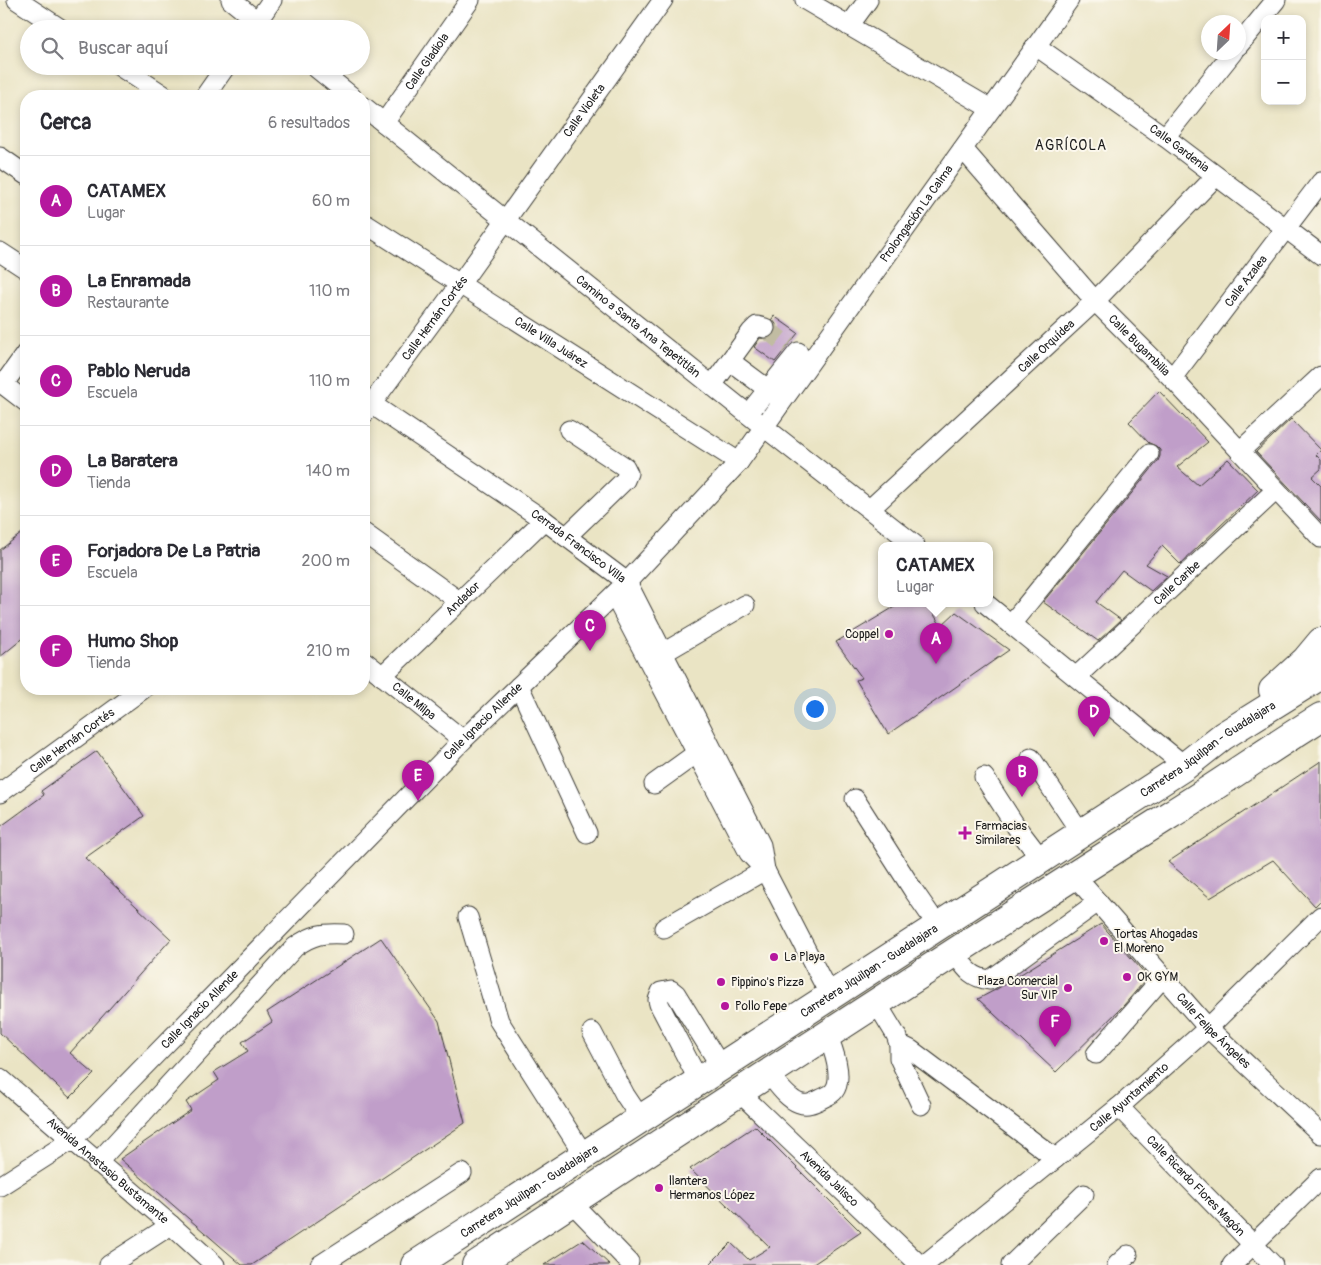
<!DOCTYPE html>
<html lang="es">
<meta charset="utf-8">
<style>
body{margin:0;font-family:Pangolin,sans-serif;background:#f2f2f3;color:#2b2b33}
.controls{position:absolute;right:15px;top:15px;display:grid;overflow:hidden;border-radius:10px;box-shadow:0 2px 8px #0003}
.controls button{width:45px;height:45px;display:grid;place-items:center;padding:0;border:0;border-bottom:1px solid #e1e1e2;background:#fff;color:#2b2b33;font:25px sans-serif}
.compass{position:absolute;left:1201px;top:15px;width:45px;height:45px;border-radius:50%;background:#fff;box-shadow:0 2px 8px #0003;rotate:25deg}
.you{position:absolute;left:814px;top:708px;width:18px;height:18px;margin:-12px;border:4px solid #fff;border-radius:50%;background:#1a73e8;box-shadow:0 0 0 8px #1a73e833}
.badge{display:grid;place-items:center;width:32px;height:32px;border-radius:50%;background:#b5179e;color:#fff;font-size:16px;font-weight:700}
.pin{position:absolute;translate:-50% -41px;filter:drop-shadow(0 1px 2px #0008)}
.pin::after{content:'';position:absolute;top:26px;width:18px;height:15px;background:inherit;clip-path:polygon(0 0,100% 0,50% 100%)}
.popup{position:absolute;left:878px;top:542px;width:115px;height:65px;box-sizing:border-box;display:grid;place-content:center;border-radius:10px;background:#fff;filter:drop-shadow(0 1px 4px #0005);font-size:16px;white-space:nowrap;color:#7c7c81}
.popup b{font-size:19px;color:#2b2b33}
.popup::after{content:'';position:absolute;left:50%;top:100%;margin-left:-10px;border:10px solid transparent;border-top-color:#fff}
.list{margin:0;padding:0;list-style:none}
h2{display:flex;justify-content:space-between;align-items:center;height:65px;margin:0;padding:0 20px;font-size:21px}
h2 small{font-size:16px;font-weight:400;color:#7c7c81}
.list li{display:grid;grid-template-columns:32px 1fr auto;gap:15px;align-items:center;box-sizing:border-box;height:90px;padding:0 20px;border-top:1px solid #e1e1e2}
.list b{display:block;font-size:19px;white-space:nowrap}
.list p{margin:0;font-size:16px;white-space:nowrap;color:#7c7c81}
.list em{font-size:16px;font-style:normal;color:#7c7c81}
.icon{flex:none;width:28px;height:28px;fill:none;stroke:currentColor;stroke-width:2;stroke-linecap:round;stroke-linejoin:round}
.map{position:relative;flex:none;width:1321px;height:1265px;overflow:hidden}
.search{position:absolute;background:#fff;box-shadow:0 2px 8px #0003;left:20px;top:20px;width:350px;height:55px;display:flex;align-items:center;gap:12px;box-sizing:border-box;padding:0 18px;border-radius:28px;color:#7c7c81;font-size:19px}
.panel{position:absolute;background:#fff;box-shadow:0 2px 8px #0003;left:20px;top:90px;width:350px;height:605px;border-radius:20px}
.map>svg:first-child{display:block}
.building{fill:#c09ec9}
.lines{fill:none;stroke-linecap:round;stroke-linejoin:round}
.minor-tunnel{stroke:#c1bca2;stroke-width:19;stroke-dasharray:19 9;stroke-linecap:butt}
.minor-casing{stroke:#3b3a35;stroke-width:21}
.highway-casing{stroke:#3b3a35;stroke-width:30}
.minor{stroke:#fff;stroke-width:19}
.highway{stroke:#fff;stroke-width:28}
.poi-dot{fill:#b5179e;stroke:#fbf7ec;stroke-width:2}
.labels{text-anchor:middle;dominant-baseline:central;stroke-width:4;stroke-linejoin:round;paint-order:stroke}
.street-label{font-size:12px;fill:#1c1c1c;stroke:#fbf7ec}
.poi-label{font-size:12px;fill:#1c1c1c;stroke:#fbf7ec;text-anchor:start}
.neighbourhood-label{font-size:14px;letter-spacing:1px;fill:#1c1c1c;stroke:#fbf7ec}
</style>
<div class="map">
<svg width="1321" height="1265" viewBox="0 0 1321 1265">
<rect width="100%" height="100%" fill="#fbf7ec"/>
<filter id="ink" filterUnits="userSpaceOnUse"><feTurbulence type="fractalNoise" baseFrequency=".02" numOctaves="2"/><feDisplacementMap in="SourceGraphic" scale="10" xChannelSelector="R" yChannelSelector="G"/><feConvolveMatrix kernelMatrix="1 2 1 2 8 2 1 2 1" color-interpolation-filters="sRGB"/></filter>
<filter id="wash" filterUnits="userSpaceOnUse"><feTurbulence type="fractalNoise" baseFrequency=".0096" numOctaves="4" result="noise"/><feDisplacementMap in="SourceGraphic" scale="20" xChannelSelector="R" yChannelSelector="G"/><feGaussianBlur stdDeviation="1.12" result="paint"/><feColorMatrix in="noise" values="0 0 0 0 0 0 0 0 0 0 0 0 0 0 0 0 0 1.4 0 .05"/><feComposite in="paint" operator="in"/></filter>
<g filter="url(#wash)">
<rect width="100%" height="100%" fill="#eae4c4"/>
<g id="blocks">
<!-- building -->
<path class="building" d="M774,316L798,333L775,362L754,347L760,338L768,339L773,335L776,330V324L772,319Z
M1159,391L1208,442L1177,467L1198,485L1228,459L1258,490L1180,564L1162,546L1146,564L1167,576L1151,591L1122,570L1096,602L1121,620L1098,641L1043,602L1158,461L1160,456V450L1156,446L1149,443L1129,422Z
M1291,419L1321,450L1316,455L1321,460V469L1312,477L1321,486V521L1256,452Z
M26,530V636L0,657V550Z
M901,603H927L941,626L956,612L1009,650L888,734L856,680L862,678L836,642Z
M97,751L144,816L85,858L171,939L70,1053L94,1074L70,1098L0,1033V827L44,795L41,791Z
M1321,761V900L1315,906L1273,860L1210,898L1168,862Z
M1101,924L1148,977L1124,1005L1056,1072L978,999L997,989Z
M381,938L439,1021L465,1123L252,1265H242L120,1159L191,1110L186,1102L219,1080L214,1072L248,1051L242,1042L272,1022L267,1012Z
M755,1126L861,1232L812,1265H709L731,1243L749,1260L770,1247L690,1169Z
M583,1240L610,1265H544Z"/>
</g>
</g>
<g filter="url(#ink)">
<use href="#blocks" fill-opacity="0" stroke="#3b3a35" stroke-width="1"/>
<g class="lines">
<!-- minor-tunnel -->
<path class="minor-tunnel" d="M765,328L788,346"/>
<defs>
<g id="minor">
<path d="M17,0L61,29"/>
<path d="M231,0L267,29"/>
<path d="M805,0L991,109"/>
<path d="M849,26L868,0"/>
<path d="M252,29L272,0"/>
<path id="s1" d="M1036,46L1165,137L1321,255"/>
<path d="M1238,46L1276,0"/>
<path d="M119,66L165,96"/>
<path d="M314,66L351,96"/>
<path d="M205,96L226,66"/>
<path id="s2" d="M364,107L764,427L915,545"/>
<path id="s3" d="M384,123L470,0"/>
<path d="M1165,137L1233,52"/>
<path id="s4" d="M963,149L1095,301L1172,378L1321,538"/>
<path d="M0,157L26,175"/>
<path id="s5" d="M364,223L739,462"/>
<path d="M0,252L26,269"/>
<path d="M730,361L777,396"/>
<path id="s6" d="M1172,378L1321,182"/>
<path d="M0,382L26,402"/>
<path d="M713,384L751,332L757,326L765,328"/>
<path d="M3,385L26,353"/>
<path id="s7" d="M364,399L544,520L627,582L761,845L765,870"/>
<path id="s8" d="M364,414L460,284L663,0"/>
<path d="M748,414L798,352"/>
<path d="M1240,451L1321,376"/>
<path id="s9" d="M870,509L1095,301L1216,176"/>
<path d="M364,533L459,601"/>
<path d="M566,537L625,480L628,473L625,467L569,430"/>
<path d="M614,595L749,853L765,870L830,996"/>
<path d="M985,603L1185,766"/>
<path d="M1011,624L1149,454"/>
<path d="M663,653L745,605"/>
<path id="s10" d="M364,661L463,740"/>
<path id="s11" d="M382,676L544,520"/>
<path id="s12" d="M1076,677L1276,490"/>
<path d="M519,686L587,833"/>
<path d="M1031,758L1081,833"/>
<path d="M984,777L1015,825L1041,859"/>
<path d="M654,784L697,753"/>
<path id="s13" d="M0,793L143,689"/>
<path d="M855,799L913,890L938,926"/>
<path id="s14" d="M1074,875L1208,1028L1321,1134"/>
<path d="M468,917L499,1021L584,1155"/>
<path d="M664,928L765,870"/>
<path d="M954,952C965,967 970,978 990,980L1098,902"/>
<path d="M876,1002L896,1035L899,1044V1058L921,1105"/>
<path d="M592,1032L625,1095L641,1119"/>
<path d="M899,1044L911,1050L1047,1152L1055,1159"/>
<path d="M1096,1054L1163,977"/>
<path d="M768,1073C777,1083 786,1098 799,1103C807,1106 813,1103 821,1099C825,1097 831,1095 834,1091C844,1078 833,1048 827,1035"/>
<path id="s15" d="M0,1078L171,1225L215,1265"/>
<path d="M699,1081L659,1004L658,1000L661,992L671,990L676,994L721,1067"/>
<path id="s16" d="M739,1092L920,1265"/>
<path id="s17" d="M1119,1107L1273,1265"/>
<path d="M97,1163L295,947C313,934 323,933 344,934"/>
<path id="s18" d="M0,1186L72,1140L463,740L627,582L739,462L1069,0"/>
<path d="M571,1202L629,1262"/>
<path d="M109,1265L171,1225"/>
<path d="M320,1265L462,1173"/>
<path id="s19" d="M924,1265L1119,1107L1208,1028L1321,916"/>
<path d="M1011,1265L1084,1194"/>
<path d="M1117,1265L1128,1255"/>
<path d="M1232,1265L1321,1178"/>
</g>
<g id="highway">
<path d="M1273,690L1306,660L1321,642"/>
<path id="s20" d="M415,1265L1185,766L1223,736L1321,675"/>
<path d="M476,1265C705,1114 935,963 1168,816C1220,784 1269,749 1321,717"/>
</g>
</defs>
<!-- minor casing -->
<use href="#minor" class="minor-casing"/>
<!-- highway casing -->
<use href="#highway" class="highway-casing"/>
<!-- minor -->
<use href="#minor" class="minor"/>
<!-- highway -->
<use href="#highway" class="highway"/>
</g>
</g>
<!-- markers -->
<g class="poi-dot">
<circle cx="889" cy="634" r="5"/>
<path d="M962.5 825.5h5v5h5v5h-5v5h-5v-5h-5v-5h5z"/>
<circle cx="1104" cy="941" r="5"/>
<circle cx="774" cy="957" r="5"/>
<circle cx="1127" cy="977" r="5"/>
<circle cx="721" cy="982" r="5"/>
<circle cx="1068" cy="988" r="5"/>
<circle cx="725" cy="1006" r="5"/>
<circle cx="659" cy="1188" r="5"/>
</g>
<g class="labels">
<!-- street labels -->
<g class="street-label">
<text stroke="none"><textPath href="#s3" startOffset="75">Calle Gladiola</textPath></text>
<text stroke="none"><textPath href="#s8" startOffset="375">Calle Violeta</textPath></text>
<text stroke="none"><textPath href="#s1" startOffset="176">Calle Gardenia</textPath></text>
<text stroke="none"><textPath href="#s18" startOffset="1342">Prolongación La Calma</textPath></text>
<text stroke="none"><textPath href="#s6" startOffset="122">Calle Azalea</textPath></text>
<text stroke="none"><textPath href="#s8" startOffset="119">Calle Hernán Cortés</textPath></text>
<text stroke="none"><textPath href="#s2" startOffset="351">Camino a Santa Ana Tepetitlán</textPath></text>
<text stroke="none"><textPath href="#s5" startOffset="222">Calle Villa Juárez</textPath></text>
<text stroke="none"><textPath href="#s4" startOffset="264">Calle Bugambilia</textPath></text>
<text stroke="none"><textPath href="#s9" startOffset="240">Calle Orquídea</textPath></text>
<text stroke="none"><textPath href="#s7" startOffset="260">Cerrada Francisco Villa</textPath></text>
<text stroke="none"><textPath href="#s12" startOffset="138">Calle Caribe</textPath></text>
<text stroke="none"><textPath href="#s11" startOffset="112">Andador</textPath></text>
<text stroke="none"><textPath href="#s10" startOffset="64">Calle Milpa</textPath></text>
<text stroke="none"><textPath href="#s18" startOffset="672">Calle Ignacio Allende</textPath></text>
<text stroke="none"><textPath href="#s13" startOffset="89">Calle Hernán Cortés</textPath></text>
<text stroke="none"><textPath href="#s20" startOffset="946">Carretera Jiquilpan - Guadalajara</textPath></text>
<text stroke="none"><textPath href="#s20" startOffset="541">Carretera Jiquilpan - Guadalajara</textPath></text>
<text stroke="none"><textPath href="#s18" startOffset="268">Calle Ignacio Allende</textPath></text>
<text stroke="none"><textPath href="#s14" startOffset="209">Calle Felipe Ángeles</textPath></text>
<text stroke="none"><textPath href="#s19" startOffset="265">Calle Ayuntamiento</textPath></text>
<text stroke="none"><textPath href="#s15" startOffset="142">Avenida Anastasio Bustamante</textPath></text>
<text stroke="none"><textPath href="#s16" startOffset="125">Avenida Jalisco</textPath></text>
<text stroke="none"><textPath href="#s17" startOffset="110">Calle Ricardo Flores Magón</textPath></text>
<text stroke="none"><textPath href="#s20" startOffset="136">Carretera Jiquilpan - Guadalajara</textPath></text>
</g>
<!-- poi labels -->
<g class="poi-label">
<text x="879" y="634" text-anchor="end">Coppel</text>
<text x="975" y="826">Farmacias<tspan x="975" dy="14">Similares</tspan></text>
<text x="1114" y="934">Tortas Ahogadas<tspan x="1114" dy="14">El Moreno</tspan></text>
<text x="784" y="957">La Playa</text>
<text x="1137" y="977">OK GYM</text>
<text x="1058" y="981" text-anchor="end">Plaza Comercial<tspan x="1058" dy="14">Sur VIP</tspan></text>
<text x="731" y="982">Pippino's Pizza</text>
<text x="735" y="1006">Pollo Pepe</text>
<text x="669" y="1181">llantera<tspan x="669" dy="14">Hermanos López</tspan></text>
</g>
<!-- neighbourhood labels -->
<g class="neighbourhood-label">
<text x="1071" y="145">AGRÍCOLA</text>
</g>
</g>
</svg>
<div class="controls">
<button>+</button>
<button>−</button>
</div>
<svg class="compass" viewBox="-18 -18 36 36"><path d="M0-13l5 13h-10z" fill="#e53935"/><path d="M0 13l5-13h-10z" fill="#7c7c81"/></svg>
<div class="you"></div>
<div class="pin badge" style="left:936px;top:664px">A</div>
<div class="popup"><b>CATAMEX</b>Lugar</div>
<div class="pin badge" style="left:1022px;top:797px">B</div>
<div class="pin badge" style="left:590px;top:651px">C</div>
<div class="pin badge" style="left:1094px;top:737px">D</div>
<div class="pin badge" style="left:418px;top:801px">E</div>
<div class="pin badge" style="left:1055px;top:1047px">F</div>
<div class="search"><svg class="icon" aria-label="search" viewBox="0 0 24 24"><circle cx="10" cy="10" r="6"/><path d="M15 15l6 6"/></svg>Buscar aquí</div>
<section class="panel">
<h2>Cerca<small>6 resultados</small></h2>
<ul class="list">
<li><span class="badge">A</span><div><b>CATAMEX</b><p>Lugar</p></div><em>60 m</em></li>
<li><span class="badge">B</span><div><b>La Enramada</b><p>Restaurante</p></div><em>110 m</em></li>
<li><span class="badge">C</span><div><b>Pablo Neruda</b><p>Escuela</p></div><em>110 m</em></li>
<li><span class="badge">D</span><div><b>La Baratera</b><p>Tienda</p></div><em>140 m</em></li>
<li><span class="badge">E</span><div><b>Forjadora De La Patria</b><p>Escuela</p></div><em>200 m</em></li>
<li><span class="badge">F</span><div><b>Humo Shop</b><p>Tienda</p></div><em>210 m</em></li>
</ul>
</section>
</div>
